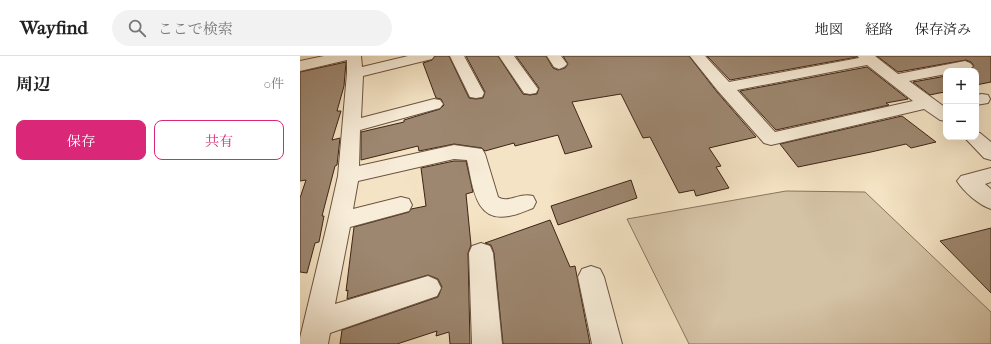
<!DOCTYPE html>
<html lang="ja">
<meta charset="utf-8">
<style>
body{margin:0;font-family:"IM FELL French Canon","Noto Serif JP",serif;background:#f2f2f2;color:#222}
.controls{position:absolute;right:12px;top:12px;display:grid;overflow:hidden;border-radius:8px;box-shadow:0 4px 16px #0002}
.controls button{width:36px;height:36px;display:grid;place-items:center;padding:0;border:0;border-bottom:1px solid #e0e0e0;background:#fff;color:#222;font:20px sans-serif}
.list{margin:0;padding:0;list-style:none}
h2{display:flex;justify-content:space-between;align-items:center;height:52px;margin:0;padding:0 16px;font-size:17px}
h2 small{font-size:13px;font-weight:400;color:#767676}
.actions{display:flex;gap:8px;padding:12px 16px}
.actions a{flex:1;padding:9px 0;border:1px solid #db2777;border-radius:8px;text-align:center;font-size:14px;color:#db2777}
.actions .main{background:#db2777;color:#fff}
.icon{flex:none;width:22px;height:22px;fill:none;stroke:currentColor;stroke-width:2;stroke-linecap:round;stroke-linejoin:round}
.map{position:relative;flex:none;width:691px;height:288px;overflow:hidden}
header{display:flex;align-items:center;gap:24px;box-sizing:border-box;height:56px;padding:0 20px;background:#fff;border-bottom:1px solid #e0e0e0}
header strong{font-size:19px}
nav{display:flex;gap:22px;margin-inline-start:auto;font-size:14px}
.search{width:280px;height:36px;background:#f2f2f2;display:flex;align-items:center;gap:10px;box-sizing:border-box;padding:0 14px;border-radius:22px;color:#767676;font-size:15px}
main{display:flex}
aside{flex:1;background:#fff}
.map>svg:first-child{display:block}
.green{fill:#d5c3a6;stroke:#8a745e}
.building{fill:#9d8770;stroke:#3f2416}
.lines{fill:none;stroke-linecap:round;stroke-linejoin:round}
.minor-casing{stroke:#6c5442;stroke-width:2}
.minor{fill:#f8edd9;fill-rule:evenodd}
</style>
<header>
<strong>Wayfind</strong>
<div class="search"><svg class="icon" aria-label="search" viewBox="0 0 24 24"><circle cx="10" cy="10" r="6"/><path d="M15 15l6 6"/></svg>ここで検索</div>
<nav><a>地図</a><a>経路</a><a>保存済み</a></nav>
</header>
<main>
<aside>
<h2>周辺<small>0件</small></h2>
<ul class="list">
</ul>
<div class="actions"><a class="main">保存</a><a>共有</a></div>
</aside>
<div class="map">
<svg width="691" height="288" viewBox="0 0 691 288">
<rect width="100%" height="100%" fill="#f4e3c4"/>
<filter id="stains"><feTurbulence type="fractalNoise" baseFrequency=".005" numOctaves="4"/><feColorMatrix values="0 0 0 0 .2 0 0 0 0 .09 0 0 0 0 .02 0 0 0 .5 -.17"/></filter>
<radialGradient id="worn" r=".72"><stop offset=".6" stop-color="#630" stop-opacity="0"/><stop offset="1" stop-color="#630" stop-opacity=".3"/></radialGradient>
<!-- green -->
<path class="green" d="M486,135L565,136L691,256V288H389L327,163Z"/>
<!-- building -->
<path class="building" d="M135,0H149L169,42L176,43L183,42L185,36L166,0H198L223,38L230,39L237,38L239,32L216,0H246L253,12L258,14L265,12L268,8L263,0H389L417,36L456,81L409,92L421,110L416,111L429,132L396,140L394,134L379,137L350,81L343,82L321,38L272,46L292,91L265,98L258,79L215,90L214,87L185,95L182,92L154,88L119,95L118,90L61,104V76L104,66V64L140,53L144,49L141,43L136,42L123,7L132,4Z
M407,0H557V1L430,24Z
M577,0H691V26L676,29V15H668L674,10L671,6L666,4L598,16Z
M46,6L44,30L37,55H41L32,84L40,82L37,109L35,110L22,160H24L19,186L15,187L7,217L0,216V142L6,124L0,125V16Z
M567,11L608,43L586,47L589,49L476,74L440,35Z
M646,20V36L639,37L630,39L613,26Z
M602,60L636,86L611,92L606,88L571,96L498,111L480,88Z
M154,105H166L173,136L166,138L171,189L168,197L170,288H150L149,276L136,280L137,275L97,288H40L42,274L138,241L142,231L138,223L128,219L47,243L48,234L46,235L54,171L109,156L111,153L126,150L121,112Z
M331,124L337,142L258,169L251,150Z
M250,164L270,211L275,210L290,288H203L194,197L191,189L185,187Z
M691,172V237L640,185Z"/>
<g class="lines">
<defs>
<path id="minor" d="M24,0H61L62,11L108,0H134L132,3L63,20L61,62L134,43L140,44L143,48L140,52L60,74L59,110L154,89L182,93L185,98L198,141C208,148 219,136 233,140L236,146L233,152C225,155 217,159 209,160C174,167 173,128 167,104L154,103L58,125L53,153L101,141L109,143L112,149L109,155L50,171L35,248L128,220L137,224L141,232L137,240L30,277L28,288H0V282L28,165L38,120L47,17V4L0,15V5Z
M150,0H164L184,37L182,41L176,42L170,41Z
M199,0H214L238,33L236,37L230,38L224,37Z
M247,0H261L267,8L264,11L259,13L254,11Z
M390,0H405L429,26L559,2L558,0H575L598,18L665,5L670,7L673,10L670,13L663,15H646V18L609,25L646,52V65L640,64L624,53L471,89L464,87L418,35ZM567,9L613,45L475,76L437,34Z
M682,38L688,39L690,43L688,47L676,49V39Z
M676,76L680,77L691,86V104L684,102L664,81H676Z
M691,112V126L685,128L691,133V153C679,149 664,136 657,125L661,120Z
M181,187L190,190L193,197L202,288H172L169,197L172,190Z
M291,210L300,213L304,221L322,288H292L278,221L282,213Z"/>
</defs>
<!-- minor casing -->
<use href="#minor" class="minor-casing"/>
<!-- minor -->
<use href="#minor" class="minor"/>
</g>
<rect width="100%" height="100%" filter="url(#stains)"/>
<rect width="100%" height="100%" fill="url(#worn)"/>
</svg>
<div class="controls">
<button>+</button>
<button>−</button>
</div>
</div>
</main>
